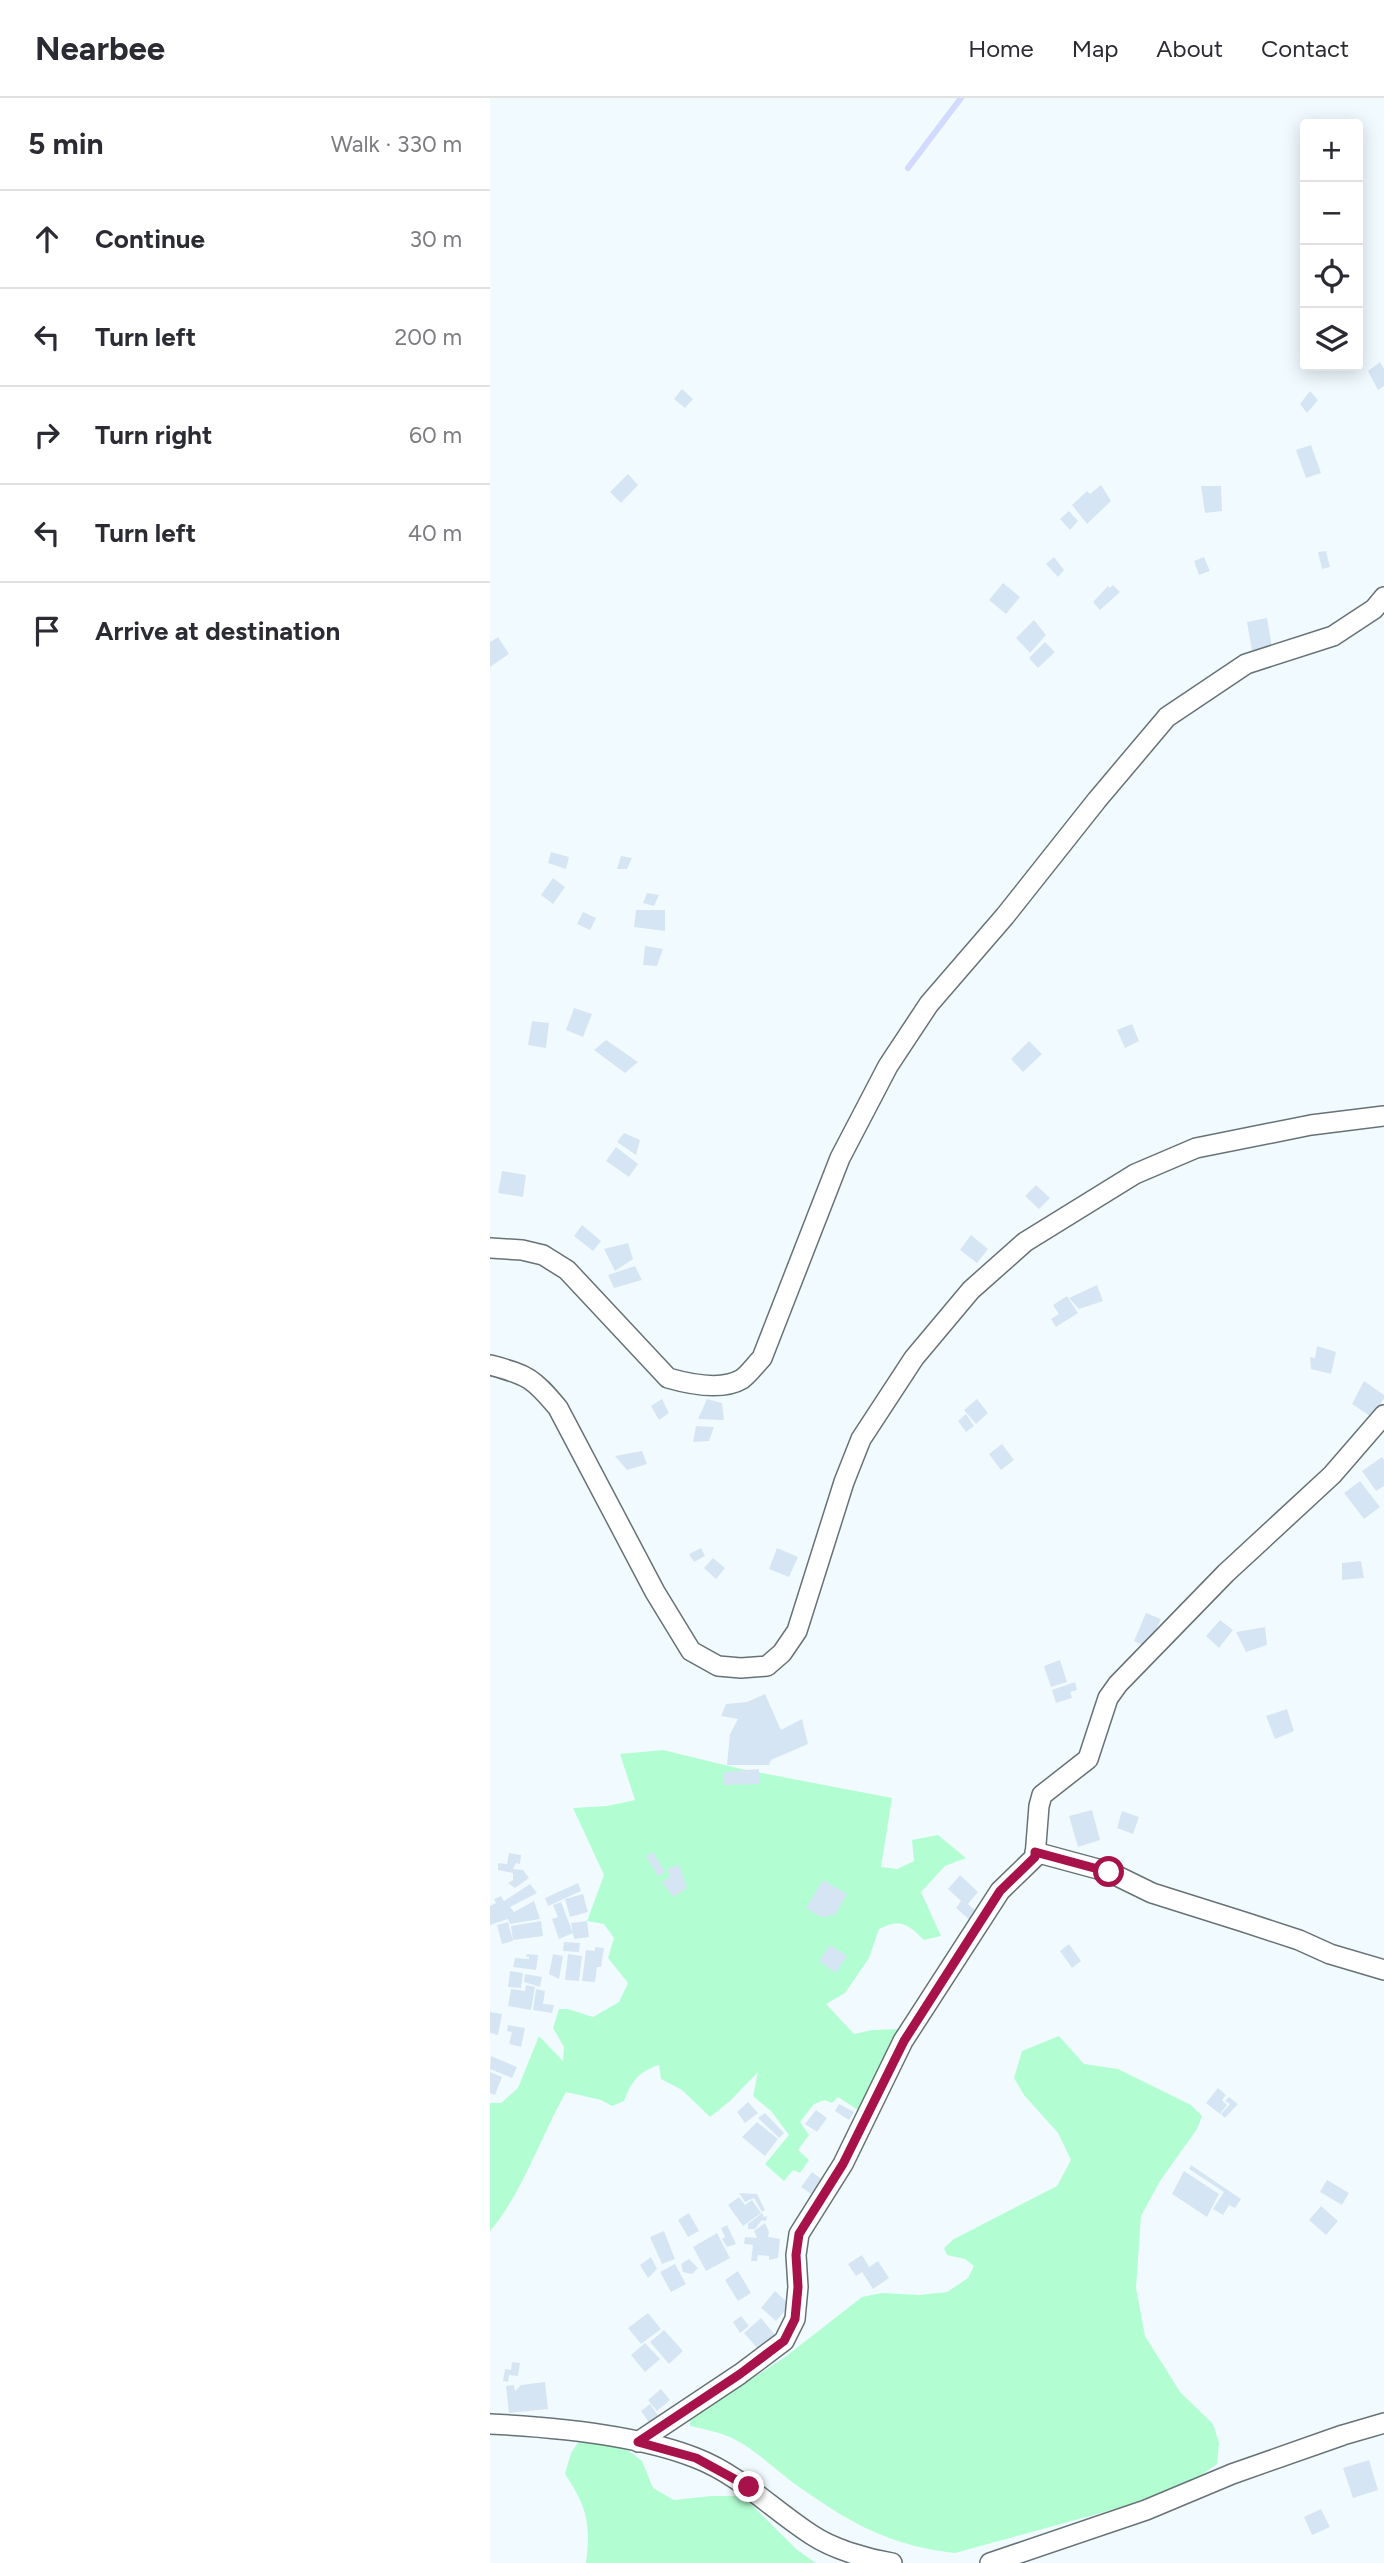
<!DOCTYPE html>
<meta charset="utf-8">
<style>
body{margin:0;font-family:Figtree,sans-serif;background:#f2f2f3;color:#2b2b33}
.controls{position:absolute;right:21px;top:21px;display:grid;overflow:hidden;border-radius:7px;box-shadow:0 4px 18px #0003}
.controls button{width:63px;height:63px;display:grid;place-items:center;padding:0;border:0;border-bottom:2px solid #e1e1e2;background:#fff;color:#2b2b33;font:35px sans-serif}
.stop{position:absolute;width:21px;height:21px;margin:-16px;border:5px solid #a7124b;border-radius:50%;background:#fff}
.stop.end{background:#a7124b;border-color:#fff;box-shadow:0 2px 7px #0008}
.list{margin:0;padding:0;list-style:none}
h2{display:flex;justify-content:space-between;align-items:center;height:91px;margin:0;padding:0 28px;font-size:30px}
h2 small{font-size:23px;font-weight:400;color:#7c7c81}
.list li{display:grid;grid-template-columns:46px 1fr auto;gap:21px;align-items:center;box-sizing:border-box;height:98px;padding:0 28px;border-top:2px solid #e1e1e2}
.list b{display:block;font-size:26px;white-space:nowrap}
.list em{font-size:23px;font-style:normal;color:#7c7c81}
.icon{flex:none;width:38px;height:38px;fill:none;stroke:currentColor;stroke-width:2;stroke-linecap:round;stroke-linejoin:round}
.map{position:relative;flex:none;width:894px;height:2465px;overflow:hidden}
header{display:flex;align-items:center;gap:42px;box-sizing:border-box;height:98px;padding:0 35px;background:#fff;border-bottom:2px solid #e1e1e2}
header strong{font-size:33px}
nav{display:flex;gap:38px;margin-inline-start:auto;font-size:24px}
main{display:flex}
aside{flex:1;background:#fff}
.map>svg:first-child{display:block}
.green{fill:#b3fdd2}
.lines{fill:none;stroke-linecap:round;stroke-linejoin:round}
.stream{stroke:#d3daff;stroke-width:6}
.building{fill:#d6e5f3}
.minor-casing{stroke:#667275;stroke-width:22}
.minor{stroke:#fff;stroke-width:19}
.route{stroke:#a7124b;stroke-width:9}
</style>
<header>
<strong>Nearbee</strong>
<nav><a>Home</a><a>Map</a><a>About</a><a>Contact</a></nav>
</header>
<main>
<aside>
<h2>5 min<small>Walk · 330 m</small></h2>
<ul class="list">
<li><svg class="icon" aria-label="ahead" viewBox="0 0 24 24"><path d="M12 20V5M6 11l6-6 6 6"/></svg><div><b>Continue</b></div><em>30 m</em></li>
<li><svg class="icon" aria-label="left" viewBox="0 0 24 24"><path d="M17 20v-9H6M10 6l-5 5 5 5"/></svg><div><b>Turn left</b></div><em>200 m</em></li>
<li><svg class="icon" aria-label="right" viewBox="0 0 24 24"><path d="M7 20v-9h11M14 6l5 5-5 5"/></svg><div><b>Turn right</b></div><em>60 m</em></li>
<li><svg class="icon" aria-label="left" viewBox="0 0 24 24"><path d="M17 20v-9H6M10 6l-5 5 5 5"/></svg><div><b>Turn left</b></div><em>40 m</em></li>
<li><svg class="icon" aria-label="arrive" viewBox="0 0 24 24"><path d="M6 21V4h12l-3 4 3 4H6"/></svg><div><b>Arrive at destination</b></div></li>
</ul>
</aside>
<div class="map">
<svg width="894" height="2465" viewBox="0 0 894 2465">
<rect width="100%" height="100%" fill="#f1fbff"/>
<!-- green -->
<path class="green" d="M173,1652L251,1671L402,1700L391,1769L407,1771L424,1763L422,1742L448,1737L476,1760L455,1768L431,1794L451,1838L434,1842C418,1826 411,1820 389,1831L379,1860L355,1895L336,1906L364,1936L382,1932L408,1931L371,2014L348,1999L342,2005L335,2002L324,2006L310,2024L319,2037L308,2052L319,2062L310,2075L303,2072L294,2083L275,2066L299,2037L281,2013L263,1998L268,1974L240,2003L220,2019L192,1992L171,1981L169,1967C148,1974 142,1983 134,2003L122,2008L111,2002L76,1994C51,2038 32,2096 0,2133V2005H11L28,1990L49,1938L73,1963L74,1949L63,1930L69,1911H78L103,1919L129,1904L138,1885L118,1860L124,1840L114,1826L97,1823L114,1777L83,1710L117,1708L145,1702L130,1656Z
M569,1938L594,1966L628,1971L701,2007L712,2018L707,2031L670,2083L651,2118L646,2190L655,2238L690,2294L723,2326L729,2345L727,2366L700,2385L629,2410L465,2455C402,2448 363,2427 312,2391C288,2375 267,2352 242,2340C229,2334 213,2331 200,2328V2321L295,2259L372,2199L392,2195L429,2197L457,2194L478,2180L484,2168L475,2161L457,2157L454,2150L464,2141L567,2088L581,2062L568,2035L534,1997L524,1980L532,1953Z
M89,2343L134,2349L152,2363L163,2390L184,2402L221,2398H253L306,2451L326,2465H96C101,2426 97,2409 75,2376L81,2355Z"/>
<g class="lines">
<!-- stream -->
<path class="stream" d="M418,70L471,0"/>
</g>
<!-- building -->
<path class="building" d="M890,264L894,271V288L888,292L878,273Z
M192,291L203,301L195,310L184,301Z
M820,293L828,302L817,315L810,306Z
M821,347L831,375L816,380L806,352Z
M138,376L148,387L131,405L120,394Z
M611,387L621,403L597,426L582,407L597,393L600,396Z
M711,388H731L732,413L715,415Z
M579,413L588,423L580,432L570,421Z
M836,453L840,469L832,471L828,454Z
M564,459L574,472L568,479L556,466Z
M714,459L720,473L709,477L704,463Z
M513,485L530,499L516,516L499,502Z
M623,487L630,494L610,512L603,504L618,488L620,490Z
M777,520L782,549L762,553L757,524Z
M544,522L556,537L540,555L526,540Z
M8,539L19,556L0,569V544Z
M555,544L565,554L548,570L539,560Z
M61,754L79,759L76,771L58,765Z
M131,758L142,760L137,771H127Z
M63,780L75,789L63,806L51,797Z
M157,795L169,797L164,808L153,805Z
M146,812H175V833L144,829Z
M93,814L106,820L100,832L87,826Z
M155,848L173,851L167,868L153,867Z
M84,910L102,916L93,939L76,932Z
M42,923L59,925L56,950L38,947Z
M642,926L649,943L635,950L627,932Z
M116,942L148,964L135,975L104,952Z
M539,943L552,956L533,974L521,961Z
M134,1035L150,1042L146,1057L127,1044Z
M126,1049L148,1066L139,1079L116,1063Z
M12,1073L36,1077L33,1099L8,1095Z
M546,1087L560,1100L549,1111L535,1098Z
M92,1127L111,1143L103,1153L84,1138Z
M481,1137L498,1151L487,1165L470,1152Z
M138,1145L143,1161L125,1173L114,1151Z
M145,1168L152,1182L124,1190L118,1177Z
M607,1187L613,1203L589,1211L579,1200Z
M577,1198L588,1215L566,1229L561,1221L569,1216L563,1207Z
M827,1248L846,1254L841,1276L821,1271L820,1259L825,1260Z
M874,1283L894,1297V1301L880,1318L862,1306Z
M172,1301L179,1315L169,1322L161,1308Z
M217,1301L232,1305L234,1322L208,1321Z
M487,1301L498,1315L486,1326L474,1312Z
M476,1316L484,1328L476,1334L468,1323Z
M206,1328L224,1329L219,1343L203,1344Z
M512,1346L524,1362L511,1372L499,1356Z
M152,1353L157,1366L137,1372L125,1358Z
M892,1359L894,1362V1388L886,1393L872,1373Z
M870,1383L890,1409L874,1421L854,1395Z
M211,1450L215,1458L204,1464L199,1456Z
M287,1450L308,1459L299,1479L279,1471Z
M223,1460L235,1470L226,1481L214,1470Z
M871,1463L874,1480L852,1482V1465Z
M656,1515L671,1521L658,1549L644,1543Z
M730,1522L743,1532L729,1550L716,1538Z
M775,1529L777,1547L756,1554L746,1534Z
M570,1562L577,1584L561,1589L554,1568Z
M585,1584L587,1592L580,1594L582,1600L566,1605L562,1592Z
M275,1596L291,1632L312,1621L318,1646L281,1662L279,1667H237L240,1636L248,1621L231,1618L236,1606L257,1604Z
M797,1611L804,1633L785,1641L776,1618Z
M269,1671L270,1686L234,1687V1674Z
M602,1712L610,1742L588,1749L579,1718Z
M632,1713L649,1719L643,1736L627,1730Z
M163,1754L175,1774L168,1778L156,1758Z
M19,1755L31,1757L30,1766L26,1765L23,1771L33,1772L39,1780L25,1790L18,1785L23,1782V1775L8,1772V1765L17,1766Z
M189,1767L197,1790L183,1799L172,1784L180,1779L177,1771Z
M470,1777L488,1794L478,1806L488,1815L481,1823L466,1810L471,1803L458,1791Z
M333,1782L357,1796L345,1817L331,1819L316,1810Z
M88,1785L91,1793L58,1808L55,1800Z
M40,1786L47,1795L20,1809L24,1814L44,1803L50,1821L20,1826L18,1821L0,1827V1808L6,1805L4,1801L11,1798L14,1803Z
M93,1796L98,1814L80,1819L75,1801Z
M71,1804L83,1835L69,1841L62,1821L68,1819L63,1807Z
M51,1823L53,1838L23,1842L21,1828Z
M97,1823L99,1839L84,1841L81,1825Z
M18,1824L23,1843L12,1846L7,1827Z
M74,1844L90,1845L89,1854L73,1853Z
M579,1846L591,1863L582,1870L570,1853Z
M340,1847L357,1858L346,1875L329,1863Z
M105,1849L114,1850L111,1869H107L105,1884L92,1883L96,1852L105,1853Z
M37,1856L48,1857L46,1872L23,1869L25,1860L39,1861V1859H36Z
M63,1856L73,1858L69,1881L59,1876Z
M78,1856L92,1858L89,1883L75,1882Z
M20,1873L33,1875L31,1890L18,1889Z
M35,1876L52,1879L50,1889L34,1884Z
M36,1887L45,1889L41,1912L18,1908L21,1891L35,1893Z
M46,1891L55,1893L53,1906L64,1907L62,1915L43,1912Z
M0,1914L12,1916L8,1937L0,1935Z
M18,1927L35,1930L31,1949L19,1946L22,1934L17,1933Z
M1,1958L27,1969L22,1980L0,1971Z
M0,1974L12,1979L5,1997L0,1995Z
M728,1990L736,1997L732,2002L737,2007L730,2016L716,2005Z
M739,1999L748,2006L735,2020L731,2016L740,2006L735,2003Z
M258,2004L268,2015L255,2025L247,2014Z
M349,2006L364,2014L359,2022L345,2013Z
M326,2012L337,2020L327,2034L315,2026Z
M275,2015L294,2035L289,2040L268,2020Z
M267,2024L288,2041L275,2058L252,2039Z
M701,2067L751,2101L745,2110L739,2107L733,2117L723,2111L734,2094L699,2071Z
M694,2073L729,2096L717,2119L682,2096Z
M322,2074L338,2086L328,2101L311,2089Z
M837,2082L859,2095L852,2107L830,2094Z
M249,2095L267,2096L275,2112L272,2114L264,2100L255,2104Z
M249,2099L255,2107L262,2102L271,2115L253,2128L238,2107Z
M831,2108L848,2123L836,2137L819,2122Z
M199,2115L209,2133L198,2139L188,2122Z
M272,2115L274,2119L277,2118L276,2123L272,2122L265,2131H258V2126Z
M275,2125L279,2134L278,2139L290,2141L288,2160L279,2162V2158L268,2157L267,2163H261L263,2147L254,2146L255,2139L267,2140L264,2133Z
M237,2127L246,2146L237,2149L232,2141L235,2139L231,2130Z
M174,2133L185,2161L172,2166L160,2139Z
M227,2135L240,2160L216,2173L203,2149Z
M372,2157L379,2169L388,2163L399,2180L383,2191L372,2174L366,2178L358,2166Z
M161,2159L167,2171L158,2180L150,2167Z
M199,2161L208,2170L202,2176L193,2174L191,2166Z
M185,2166L196,2186L181,2194L170,2174Z
M248,2173L261,2195L248,2203L235,2182Z
M285,2193L300,2207L286,2223L271,2210Z
M158,2215L171,2231L151,2246L138,2230Z
M251,2218L259,2228L250,2235L243,2224Z
M271,2220L285,2237L268,2251L254,2235Z
M174,2232L193,2253L179,2266L160,2244Z
M155,2245L170,2261L155,2274L141,2257Z
M22,2264L30,2265L28,2278L19,2277L18,2284L13,2283L15,2271L21,2272Z
M55,2284L58,2311L19,2315L16,2288L24,2287L25,2293L31,2287Z
M171,2291L180,2302L167,2313L158,2302Z
M160,2306L169,2319L160,2326L151,2313Z
M879,2362L888,2392L863,2400L853,2370Z
M831,2411L840,2429L822,2437L814,2419Z"/>
<g class="lines">
<defs>
<path id="minor" d="M0,1150L32,1152L53,1157L77,1172L178,1280C199,1286 232,1293 252,1281C259,1276 266,1266 272,1260L350,1060L398,968L439,906L515,818L607,702L677,619L756,566L843,538L884,511L894,499
M0,1267C38,1277 43,1280 68,1310L165,1494L201,1553L228,1568L251,1570L277,1568L292,1555L307,1533L354,1384L371,1341L424,1260L481,1192L535,1144L645,1076L706,1050L821,1027L894,1018
M545,1754L619,1774L662,1795L754,1824L809,1842L840,1856L894,1872
M0,2326C62,2329 148,2337 206,2360C250,2377 283,2412 322,2437C343,2451 377,2461 402,2465
M148,2344L250,2276L294,2243L305,2221L308,2189L306,2157L309,2136L353,2066L413,1943L510,1793L545,1759L549,1708L552,1697L598,1661L618,1600L628,1586L736,1475L842,1377L894,1317
M500,2465L656,2412L742,2376L853,2337L894,2325"/>
</defs>
<!-- minor casing -->
<use href="#minor" class="minor-casing"/>
<!-- minor -->
<use href="#minor" class="minor"/>
</g>
<g class="lines">
<!-- route -->
<path class="route" d="M259,2389L206,2360L148,2344L250,2276L294,2243L305,2221L308,2189L306,2157L309,2136L353,2066L414,1943L510,1793L545,1759V1754L619,1774"/>
</g>
</svg>
<div class="controls">
<button>+</button>
<button>−</button>
<button><svg class="icon" aria-label="locate" viewBox="0 0 24 24"><circle cx="12" cy="12" r="6"/><path d="M12 2v4M12 18v4M2 12h4M18 12h4"/></svg></button>
<button><svg class="icon" aria-label="layers" viewBox="0 0 24 24"><path d="M12 4l9 5-9 5-9-5zM3 14l9 5 9-5"/></svg></button>
</div>
<div class="stop" style="left:619px;top:1774px"></div>
<div class="stop end" style="left:259px;top:2389px"></div>
</div>
</main>
